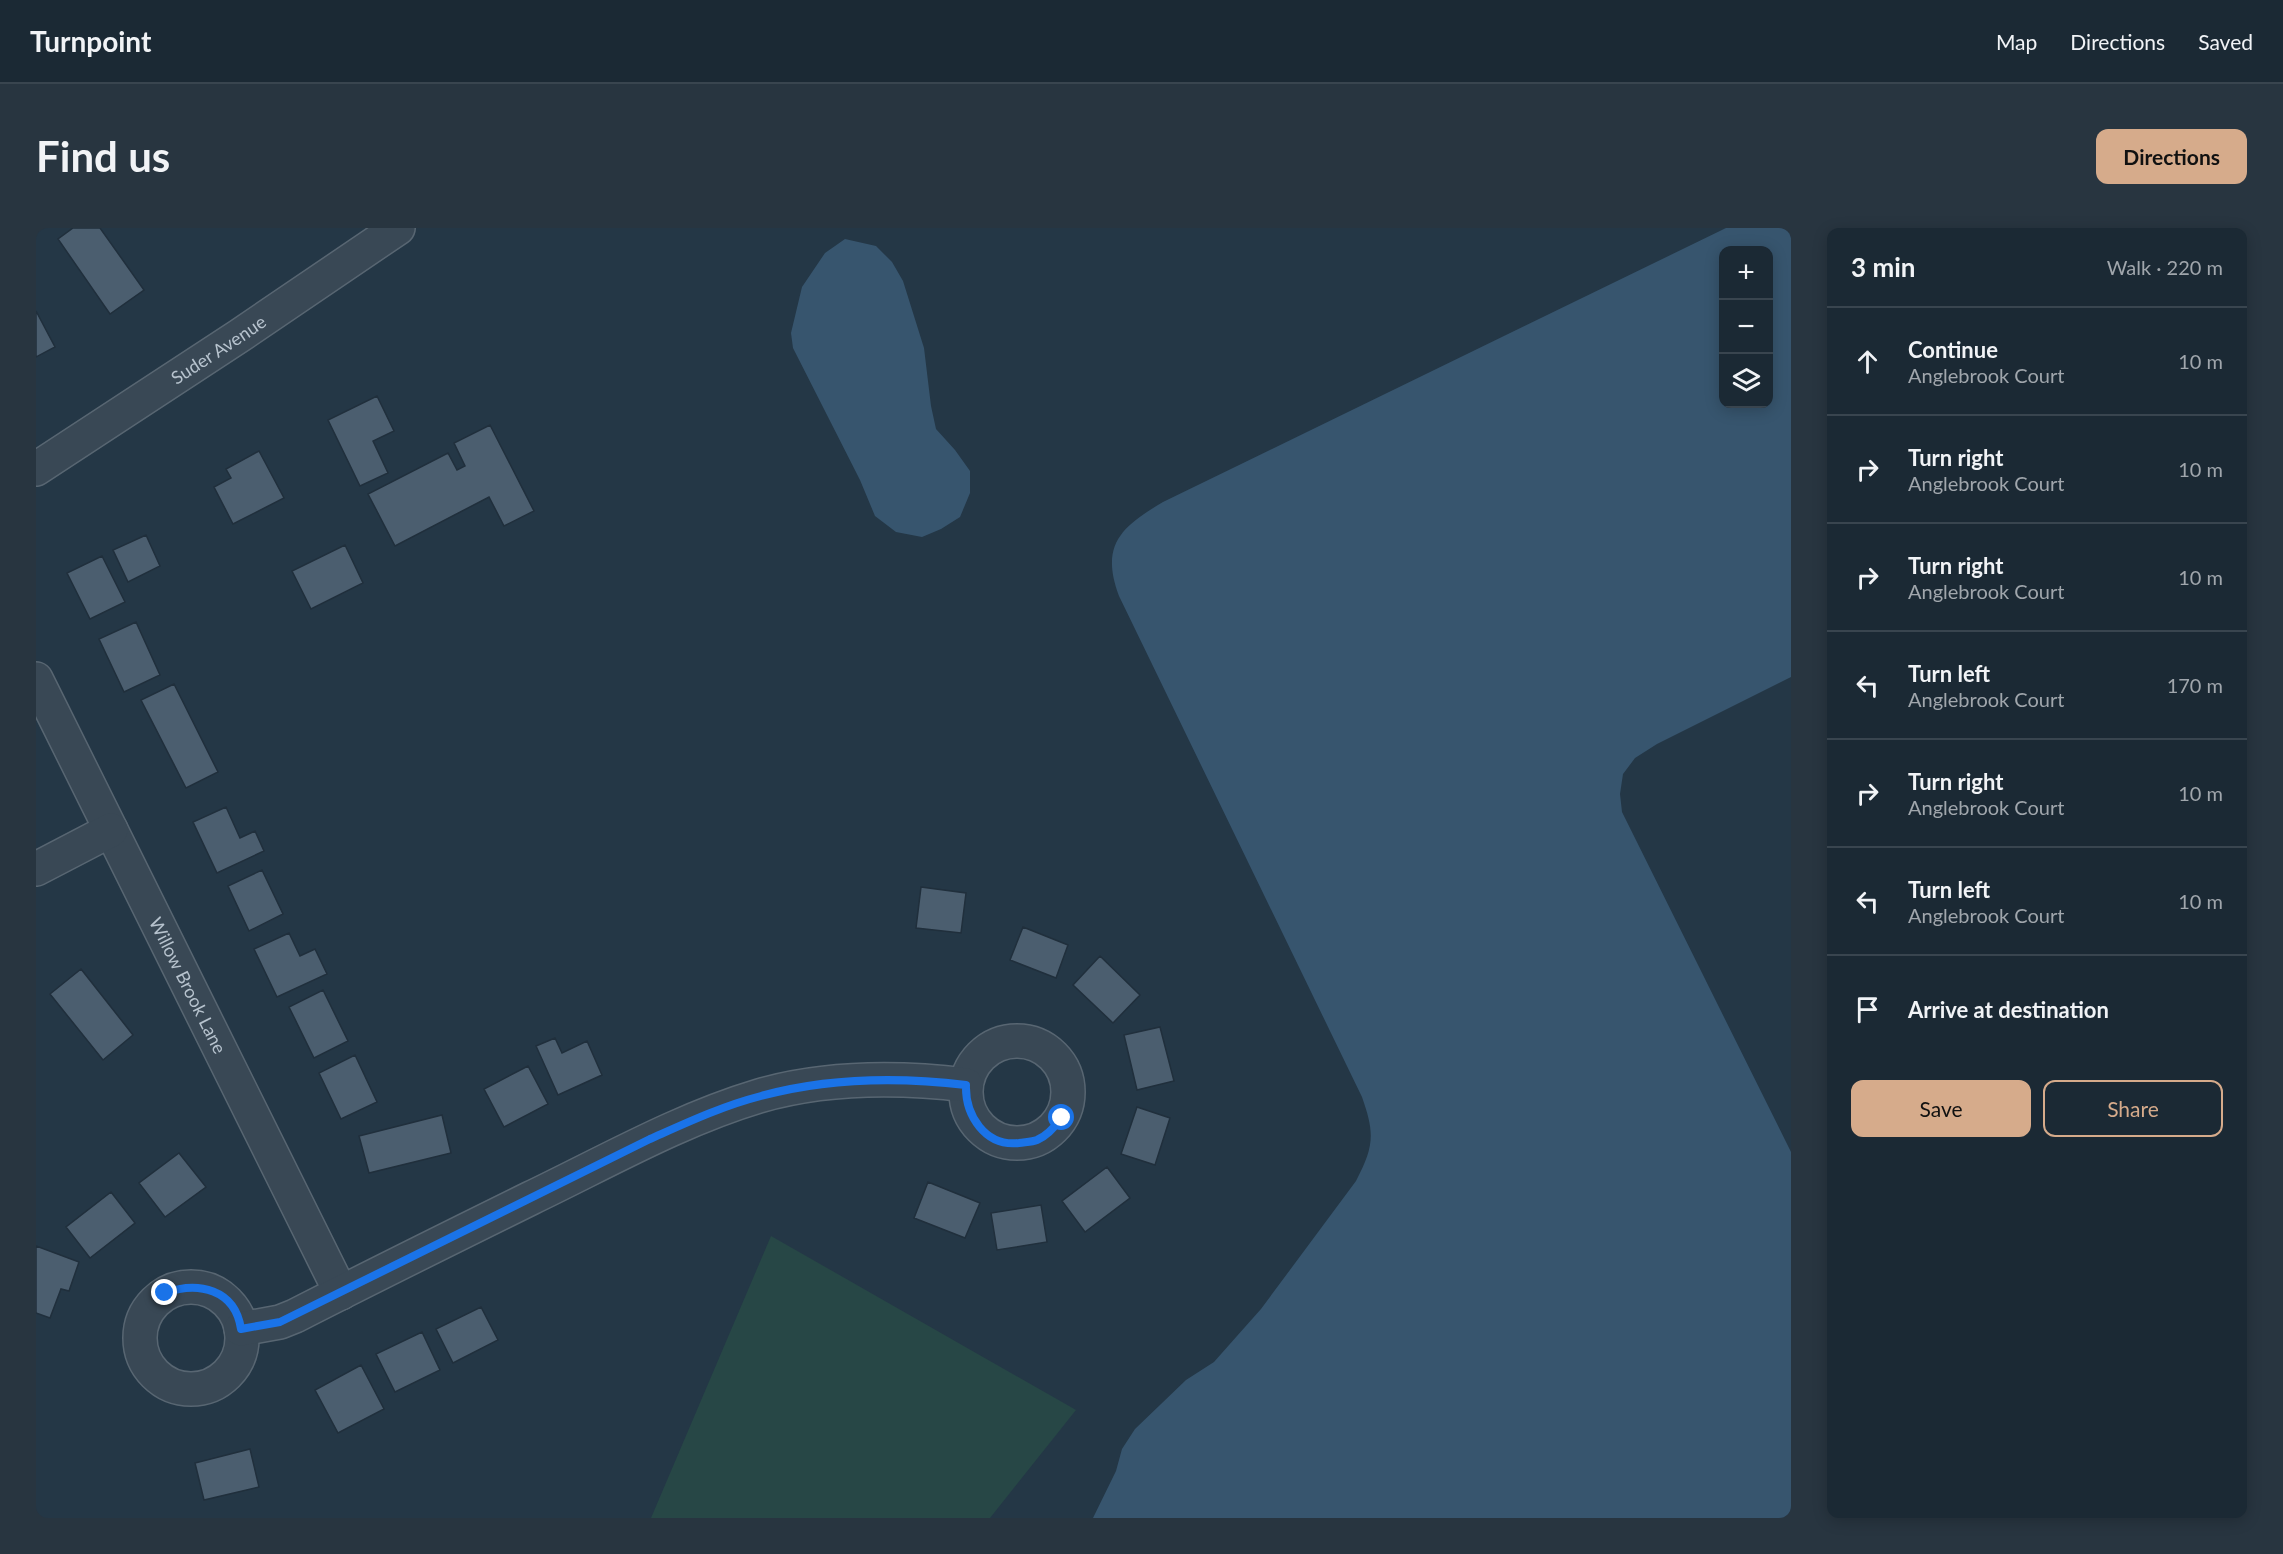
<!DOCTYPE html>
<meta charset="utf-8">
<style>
body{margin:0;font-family:Lato,sans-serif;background:#283540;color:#f1f3f6}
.controls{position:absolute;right:18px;top:18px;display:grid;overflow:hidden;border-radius:12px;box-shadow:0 3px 15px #0003}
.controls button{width:54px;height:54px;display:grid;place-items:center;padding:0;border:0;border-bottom:2px solid #39454f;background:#1b2934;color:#f1f3f6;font:30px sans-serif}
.stop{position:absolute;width:18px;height:18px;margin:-14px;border:4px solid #1a73e8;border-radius:50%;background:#fff}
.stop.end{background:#1a73e8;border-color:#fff;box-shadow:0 2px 6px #0008}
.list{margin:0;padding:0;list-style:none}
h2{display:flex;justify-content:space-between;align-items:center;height:78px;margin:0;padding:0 24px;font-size:26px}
h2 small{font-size:20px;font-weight:400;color:#a0a6ac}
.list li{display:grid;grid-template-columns:39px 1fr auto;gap:18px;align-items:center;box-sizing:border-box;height:108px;padding:0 24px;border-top:2px solid #39454f}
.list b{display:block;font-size:22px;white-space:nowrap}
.list p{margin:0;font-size:20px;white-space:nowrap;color:#a0a6ac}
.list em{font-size:20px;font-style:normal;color:#a0a6ac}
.actions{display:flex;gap:12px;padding:18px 24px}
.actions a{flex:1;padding:14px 0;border:2px solid #d6ab8b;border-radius:12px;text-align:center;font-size:21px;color:#d6ab8b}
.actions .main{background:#d6ab8b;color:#111}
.icon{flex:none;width:33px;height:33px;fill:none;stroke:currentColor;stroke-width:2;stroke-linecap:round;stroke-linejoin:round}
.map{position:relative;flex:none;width:1755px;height:1290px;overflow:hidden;border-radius:12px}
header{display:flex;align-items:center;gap:36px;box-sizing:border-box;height:84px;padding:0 30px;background:#1b2934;border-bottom:2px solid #39454f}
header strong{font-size:28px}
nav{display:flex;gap:33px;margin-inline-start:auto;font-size:21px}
.intro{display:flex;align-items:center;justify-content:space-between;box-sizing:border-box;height:144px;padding:0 36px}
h1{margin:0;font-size:42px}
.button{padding:15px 27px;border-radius:12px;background:#d6ab8b;color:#111;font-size:21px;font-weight:700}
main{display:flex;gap:36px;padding:0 36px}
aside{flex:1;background:#1b2934;border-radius:12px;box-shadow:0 3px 15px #0003}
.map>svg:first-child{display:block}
.green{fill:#274746}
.water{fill:#37556e;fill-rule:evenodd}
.building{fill:#4b5e6f;stroke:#202f3c;stroke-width:1.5}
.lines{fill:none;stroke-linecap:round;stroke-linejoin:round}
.minor-casing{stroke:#586672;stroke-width:36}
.minor{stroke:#394855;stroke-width:33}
.route{stroke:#1a73e8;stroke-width:8}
.labels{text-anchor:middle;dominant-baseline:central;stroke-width:4.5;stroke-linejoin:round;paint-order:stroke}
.street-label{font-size:18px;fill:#b7c3ce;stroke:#1e2d3a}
</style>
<header>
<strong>Turnpoint</strong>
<nav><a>Map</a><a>Directions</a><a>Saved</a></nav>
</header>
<div class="intro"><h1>Find us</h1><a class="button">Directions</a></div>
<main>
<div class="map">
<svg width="1755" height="1290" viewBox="0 0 1755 1290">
<rect width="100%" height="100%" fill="#243746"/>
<!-- green -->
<path class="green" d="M735,1008L1040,1182L954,1290H615Z"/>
<!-- water -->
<path class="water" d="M1690,0H1755V449L1621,516L1599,530L1587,546L1584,566L1586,584L1755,924V1290H1057L1080,1243L1086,1221L1099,1201L1150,1152L1178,1134L1201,1108L1225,1081L1320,953C1338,918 1339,906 1326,869L1083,368C1064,317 1085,299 1127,274ZM1732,22V176H1688V22Z
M809,11L840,18L856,34L867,53L888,120L895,178L900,201L919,222L934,243V265L924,289L905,301L886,309L860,304L839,288L824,252L757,120L755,105L766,59L789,25Z"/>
<!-- building -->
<path class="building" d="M37,0H64L108,62L74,86L22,11Z
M0,83L19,119L0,129Z
M341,168L358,203L337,213L352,245L324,258L292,192Z
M454,197L498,283L468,298L453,269L359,318L332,266L412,225L421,242L429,238L418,215Z
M223,223L248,270L197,296L178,259L195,250L190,241Z
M110,307L124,338L92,354L77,322Z
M309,317L327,355L275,381L256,343Z
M66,328L89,374L54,391L31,345Z
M100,394L124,447L88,464L63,411Z
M138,456L182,544L150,560L105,472Z
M190,579L204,610L219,603L228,623L181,645L157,594Z
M226,642L247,686L213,703L192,658Z
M885,659L930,665L925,705L880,700Z
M987,699L1032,717L1020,750L974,732Z
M253,705L264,728L279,721L291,746L241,769L218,721Z
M1064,728L1104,767L1077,795L1037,757Z
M45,741L97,807L67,832L14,766Z
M287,762L312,813L278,830L253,779Z
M1124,799L1138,853L1101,862L1088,807Z
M519,810L526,825L551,813L566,847L522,867L500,818Z
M319,827L341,874L305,891L283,845Z
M492,838L512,876L468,899L448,861Z
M1101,879L1134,890L1119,937L1085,926Z
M406,887L415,925L333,945L323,908Z
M143,925L170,959L129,989L103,955Z
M1071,939L1094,970L1049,1004L1026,973Z
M892,954L944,975L929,1010L878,990Z
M75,964L99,995L54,1030L30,999Z
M1005,977L1011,1014L961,1022L955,985Z
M0,1018L43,1034L33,1063L25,1061L14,1090L0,1085Z
M445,1079L462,1112L417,1135L400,1101Z
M386,1104L404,1142L359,1164L340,1126Z
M325,1137L348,1181L302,1205L279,1162Z
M214,1221L223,1259L168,1272L159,1235Z"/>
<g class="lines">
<defs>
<g id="minor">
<path id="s1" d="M0,241L203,108L362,0"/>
<path id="s2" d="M0,451L305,1065"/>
<path d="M0,641L75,602"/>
<circle cx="981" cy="864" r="51"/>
<circle cx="155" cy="1110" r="51"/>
<path d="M205,1101L244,1094L259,1088C337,1048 416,1009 495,970C570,934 643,892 723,868C789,849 863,849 930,857"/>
</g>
</defs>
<!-- minor casing -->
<use href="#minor" class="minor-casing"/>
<!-- minor -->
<use href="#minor" class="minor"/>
</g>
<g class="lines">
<!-- route -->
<path class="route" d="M129,1065C162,1053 199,1061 205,1101L244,1094L614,911C650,895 686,878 725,868C791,850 863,849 930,857C929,887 949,919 983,915C989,914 996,914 1001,912C1012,907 1018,899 1026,890"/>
</g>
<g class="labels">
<!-- street labels -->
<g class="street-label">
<text stroke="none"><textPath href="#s1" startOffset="218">Suder Avenue</textPath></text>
<text stroke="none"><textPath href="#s2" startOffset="342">Willow Brook Lane</textPath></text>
</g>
</g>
</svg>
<div class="controls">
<button>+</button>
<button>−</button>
<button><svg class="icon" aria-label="layers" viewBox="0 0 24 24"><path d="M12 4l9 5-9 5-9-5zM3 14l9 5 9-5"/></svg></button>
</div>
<div class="stop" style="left:1026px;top:890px"></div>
<div class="stop end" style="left:129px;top:1065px"></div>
</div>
<aside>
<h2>3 min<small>Walk · 220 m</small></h2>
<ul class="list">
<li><svg class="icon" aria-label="ahead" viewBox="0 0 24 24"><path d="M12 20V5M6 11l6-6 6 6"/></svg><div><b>Continue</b><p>Anglebrook Court</p></div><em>10 m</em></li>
<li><svg class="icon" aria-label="right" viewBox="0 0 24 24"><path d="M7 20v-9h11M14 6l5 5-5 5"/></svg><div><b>Turn right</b><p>Anglebrook Court</p></div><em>10 m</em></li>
<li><svg class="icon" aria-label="right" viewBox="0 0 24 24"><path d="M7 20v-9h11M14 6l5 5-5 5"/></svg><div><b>Turn right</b><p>Anglebrook Court</p></div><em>10 m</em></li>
<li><svg class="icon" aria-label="left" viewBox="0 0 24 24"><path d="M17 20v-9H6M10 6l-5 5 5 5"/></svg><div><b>Turn left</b><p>Anglebrook Court</p></div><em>170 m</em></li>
<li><svg class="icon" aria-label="right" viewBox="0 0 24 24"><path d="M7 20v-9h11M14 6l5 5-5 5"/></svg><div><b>Turn right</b><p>Anglebrook Court</p></div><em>10 m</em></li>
<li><svg class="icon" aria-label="left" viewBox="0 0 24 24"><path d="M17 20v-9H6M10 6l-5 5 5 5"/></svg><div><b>Turn left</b><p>Anglebrook Court</p></div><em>10 m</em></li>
<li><svg class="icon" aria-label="arrive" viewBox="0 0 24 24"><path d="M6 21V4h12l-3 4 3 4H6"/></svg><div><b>Arrive at destination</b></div></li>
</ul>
<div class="actions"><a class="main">Save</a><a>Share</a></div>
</aside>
</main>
